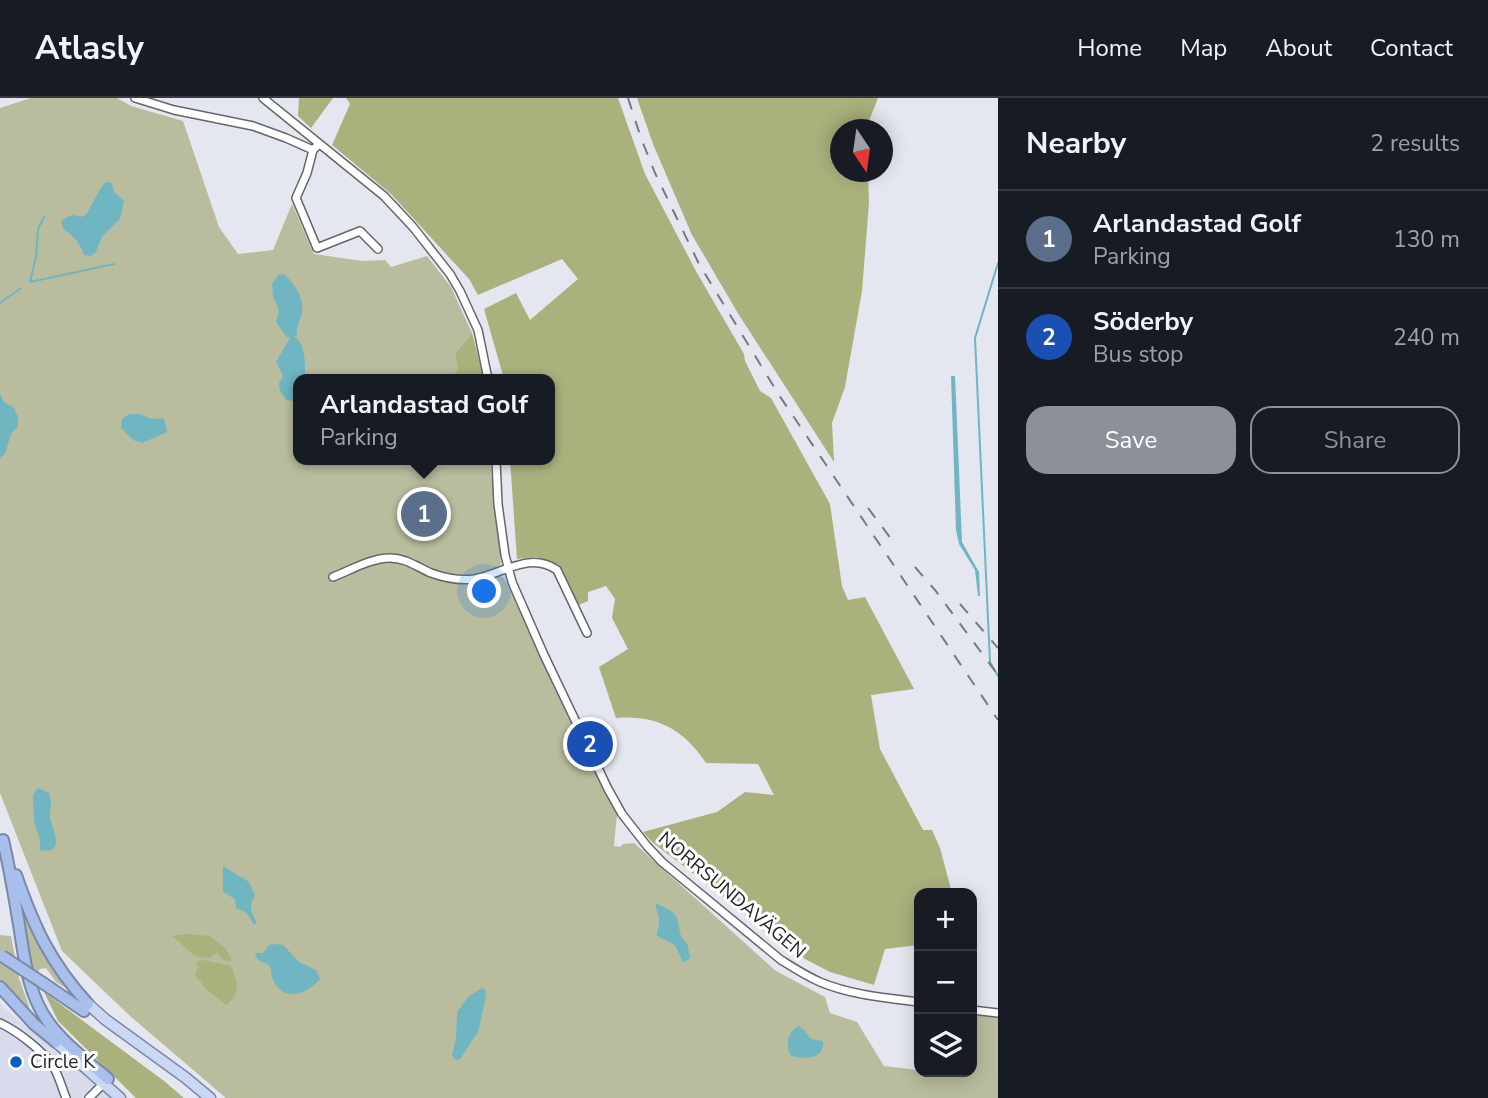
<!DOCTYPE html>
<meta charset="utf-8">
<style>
body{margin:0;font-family:"Nunito Sans",sans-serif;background:#242831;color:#f1f3f6}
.controls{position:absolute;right:21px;bottom:21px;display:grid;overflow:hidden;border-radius:14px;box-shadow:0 4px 18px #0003}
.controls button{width:63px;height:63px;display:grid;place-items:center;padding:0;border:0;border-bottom:2px solid #363941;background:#171b24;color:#f1f3f6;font:35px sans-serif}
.compass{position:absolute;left:830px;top:21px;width:63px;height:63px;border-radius:50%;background:#171b24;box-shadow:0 4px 18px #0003;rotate:167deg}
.you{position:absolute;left:485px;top:494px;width:24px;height:24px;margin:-18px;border:5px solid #fff;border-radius:50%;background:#1a73e8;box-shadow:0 0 0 10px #1a73e833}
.badge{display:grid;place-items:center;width:46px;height:46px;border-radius:50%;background:#8c9099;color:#fff;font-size:23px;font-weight:700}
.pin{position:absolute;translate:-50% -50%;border:4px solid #fff;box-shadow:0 2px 7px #0006}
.popup{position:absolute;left:293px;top:276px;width:262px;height:91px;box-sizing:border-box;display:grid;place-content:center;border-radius:14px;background:#171b24;filter:drop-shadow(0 2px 5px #0005);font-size:23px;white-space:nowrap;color:#9ea1a6}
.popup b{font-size:26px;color:#f1f3f6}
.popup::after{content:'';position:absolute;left:50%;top:100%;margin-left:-14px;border:14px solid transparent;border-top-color:#171b24}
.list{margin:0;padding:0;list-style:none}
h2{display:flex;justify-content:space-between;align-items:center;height:91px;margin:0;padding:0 28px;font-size:30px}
h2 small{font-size:23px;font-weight:400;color:#9ea1a6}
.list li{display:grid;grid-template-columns:46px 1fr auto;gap:21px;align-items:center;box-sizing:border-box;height:98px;padding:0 28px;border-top:2px solid #363941}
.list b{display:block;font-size:26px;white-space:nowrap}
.list p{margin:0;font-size:23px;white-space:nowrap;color:#9ea1a6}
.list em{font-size:23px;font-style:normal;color:#9ea1a6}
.actions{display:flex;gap:14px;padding:21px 28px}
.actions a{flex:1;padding:16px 0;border:2px solid #8c9099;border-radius:21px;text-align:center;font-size:24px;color:#8c9099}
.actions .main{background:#8c9099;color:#fff}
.icon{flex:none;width:38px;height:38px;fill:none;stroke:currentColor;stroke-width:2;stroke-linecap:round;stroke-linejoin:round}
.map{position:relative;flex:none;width:998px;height:1000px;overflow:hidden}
header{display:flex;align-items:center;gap:42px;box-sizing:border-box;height:98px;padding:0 35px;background:#171b24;border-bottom:2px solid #363941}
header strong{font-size:33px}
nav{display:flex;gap:38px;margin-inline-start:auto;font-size:24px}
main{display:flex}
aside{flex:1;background:#171b24}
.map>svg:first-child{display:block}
.built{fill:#d7dbeb}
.green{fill:#b9bd9d}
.forest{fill:#aab17c}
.water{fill:#70b5c2}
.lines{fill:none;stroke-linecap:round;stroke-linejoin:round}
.stream{stroke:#70b5c2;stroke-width:2}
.minor-casing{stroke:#64666e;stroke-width:10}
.major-casing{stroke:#7a88a7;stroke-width:13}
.highway-casing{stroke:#7a88a7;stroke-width:14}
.minor{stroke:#fff;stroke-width:7}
.major{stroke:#cbd8f3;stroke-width:10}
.highway{stroke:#a8beeb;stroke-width:10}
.rail{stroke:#78797f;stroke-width:2;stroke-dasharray:12 12;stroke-linecap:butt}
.highway-bridge-casing{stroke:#7a88a7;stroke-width:14;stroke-linecap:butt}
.highway-bridge{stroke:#a8beeb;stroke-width:10}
.poi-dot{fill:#0060c8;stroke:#fff;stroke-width:2.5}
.labels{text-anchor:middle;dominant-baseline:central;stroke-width:6;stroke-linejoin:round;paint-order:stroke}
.street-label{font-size:19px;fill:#242528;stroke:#fff}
.poi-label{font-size:19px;fill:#242528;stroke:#fff;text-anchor:start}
</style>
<header>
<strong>Atlasly</strong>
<nav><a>Home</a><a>Map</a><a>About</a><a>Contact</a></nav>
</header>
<main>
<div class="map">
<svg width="998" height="1000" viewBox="0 0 998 1000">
<rect width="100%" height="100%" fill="#e4e7ef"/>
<!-- built -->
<path class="built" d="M0,905L11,916L111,1000H0Z"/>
<!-- green -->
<path class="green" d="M31,0H117L131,8L183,23L219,129L238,156L273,152L292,106L314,156L362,163L385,162L391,169L427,158L451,189L472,235L455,256L458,272L448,281H298V362H490L501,466L497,469L499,477L504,480L617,716L614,748L620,749L623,746L634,745L776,873L825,899L830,915L857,924L884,968L919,972V974H972V915L998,919V1000H226L130,918L62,853L0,695V10Z
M15,785L72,894L56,884L46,870L40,871L37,875L28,868Z
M0,837L11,838L19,880L32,917L0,883Z"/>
<!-- forest -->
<path class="forest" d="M299,0H333L311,30L298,18Z
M346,0H618L645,76L697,175L744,256L745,263L760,293L771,300L830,406L842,488L848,502L865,499L914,591L871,597L880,651L923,732H932L940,750L952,795H919V847L885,851L874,887L830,874L805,861L652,744L643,734L717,714L745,694L774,697L758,666L706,665C683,631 657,617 616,620L599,569L628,551L612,520L615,501L606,488L588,494V503L576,508L559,467L536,459L517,461L510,362H550V281H504L484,211L516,195L530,222L578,181L562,161L478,197L469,181L391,96L332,47L350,6Z
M637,0H878L866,31L841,32V74H868L869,105L862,193L845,289L832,325L834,364L739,217L692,137L653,46Z
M472,235L484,281H448L458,272L455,256Z
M186,836L210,838L226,851L232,862L230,864L223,862L218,855L214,856L211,860L199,859L193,856L172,838Z
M204,862L231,868C238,883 241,896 226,907L207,892L195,877L197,871L200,868L196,867L198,863Z
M44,894L164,983L184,1000H136L58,923Z"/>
<!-- water -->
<path class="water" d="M106,84L112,85L114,94L124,103L120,121L102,139L96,154L91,158L84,157C80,146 75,138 64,132L61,124C67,119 72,115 80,119L86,117C92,108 99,90 106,84Z
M284,176C294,185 304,199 302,213C301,222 296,227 297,237L294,238C306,247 305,264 305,279V281H298V299L294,303L286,302L280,293L279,285L283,278L276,264L290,240L286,238L276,224L279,212L273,199L272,186L278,177Z
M951,278H955L962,444L979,474L980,498H978L975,472L959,446L956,432Z
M0,296L4,304L14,310L18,319V328L11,336L5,356L0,360Z
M129,316H139L152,321L164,320L167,334L142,345L133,342L121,330L122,321Z
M38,690L49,695C53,705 50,708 50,718C51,730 68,757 40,752V742L34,723L33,697Z
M223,768L249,784L255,797C248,810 251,813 257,825L254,827L247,815L236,810L235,801L223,794Z
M656,805C662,809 673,812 676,818C681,828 677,838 687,845L690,859L688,862L683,864L682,862L675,847L657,838C657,832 659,829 659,824C660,817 655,812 656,805Z
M275,846L283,847L299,864L316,872L320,881C305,898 282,905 272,879C271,875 272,872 270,868C264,861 258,868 255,855H263L269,847Z
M482,890L485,892L486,898L478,934L460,961L455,962L452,957L456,941L457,914L468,899Z
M799,928L804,932L811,941L823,943C825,962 803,962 790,957C786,947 787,933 799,928Z"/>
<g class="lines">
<!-- stream -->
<path class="stream" d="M44,119L38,131L36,159L30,184L114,166
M998,165L975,240L990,564L998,578
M0,205L21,190"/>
<defs>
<path id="minor" d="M135,0L174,12L253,28L286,40L313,52L319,46
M263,0L384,98L413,129L450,176L460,193L478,232L488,281
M313,52L307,75L296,100L317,150L360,133L378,151
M496,362L498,406L505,457L512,484L544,557L608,691L622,716L647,748L662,764L781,862C794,870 806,878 820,884C851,897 886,900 919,904
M333,479C351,472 371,460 390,460C406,460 417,469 431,475C445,480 459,483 474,481C503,476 529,453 557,472L587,535
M972,912L998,915
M0,925C17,933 42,952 53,968C59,978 62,990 66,1000
M89,1000L106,983"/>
<path id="major" d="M88,906L106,922L186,980L210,1000
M56,944L120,1000"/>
<path id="highway" d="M3,742C10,772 15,802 20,833C25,865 29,898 49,925C65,947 88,963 108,981
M16,777C34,829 50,864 88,906
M43,885L84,913
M0,889L34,926L56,944"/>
</defs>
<!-- minor casing -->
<use href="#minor" class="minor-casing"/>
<!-- major casing -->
<use href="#major" class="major-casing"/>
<!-- highway casing -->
<use href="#highway" class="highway-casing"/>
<!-- minor -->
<use href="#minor" class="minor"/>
<!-- major -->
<use href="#major" class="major"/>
<!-- highway -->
<use href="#highway" class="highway"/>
<!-- rail -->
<path class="rail" d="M628,0L641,40L655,75L699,166L779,297L998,622
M868,410L895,446
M915,469L935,492L998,577
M960,506L998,550"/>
<defs>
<path id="highway-bridge" d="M2,858L43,885"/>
</defs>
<!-- highway-bridge casing -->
<use href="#highway-bridge" class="highway-bridge-casing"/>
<!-- highway-bridge -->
<use href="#highway-bridge" class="highway-bridge"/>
</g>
<!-- markers -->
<circle class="poi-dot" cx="16" cy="964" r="7"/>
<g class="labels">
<!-- street labels -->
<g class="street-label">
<text transform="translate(732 797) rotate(40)">NORRSUNDAVÄGEN</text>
</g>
<!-- poi labels -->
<g class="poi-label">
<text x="30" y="964">Circle K</text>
</g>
</g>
</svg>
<div class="controls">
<button>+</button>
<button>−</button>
<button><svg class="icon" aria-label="layers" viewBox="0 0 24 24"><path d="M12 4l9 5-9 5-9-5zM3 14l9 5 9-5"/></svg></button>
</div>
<svg class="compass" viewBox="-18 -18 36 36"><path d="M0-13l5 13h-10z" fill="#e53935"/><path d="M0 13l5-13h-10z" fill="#9ea1a6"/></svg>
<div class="you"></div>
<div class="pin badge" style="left:424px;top:416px;background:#5c6f8a">1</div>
<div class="popup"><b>Arlandastad Golf</b>Parking</div>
<div class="pin badge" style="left:590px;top:646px;background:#1a4fb4">2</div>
</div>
<aside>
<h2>Nearby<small>2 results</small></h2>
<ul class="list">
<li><span class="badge" style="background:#5c6f8a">1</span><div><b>Arlandastad Golf</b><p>Parking</p></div><em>130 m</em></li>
<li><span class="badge" style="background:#1a4fb4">2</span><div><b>Söderby</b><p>Bus stop</p></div><em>240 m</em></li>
</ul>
<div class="actions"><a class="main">Save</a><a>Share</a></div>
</aside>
</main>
